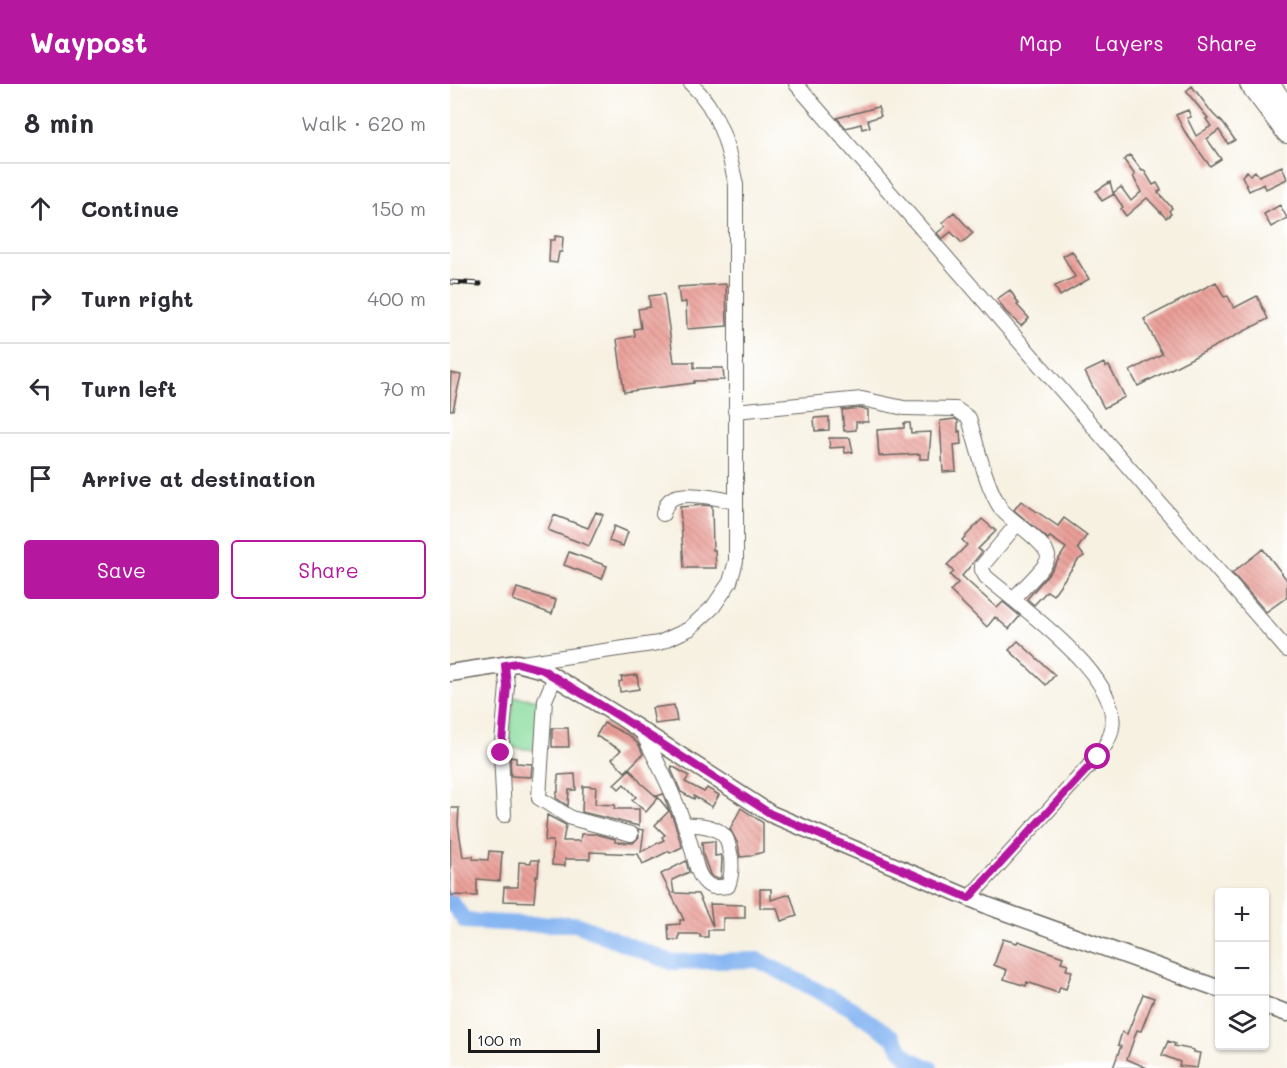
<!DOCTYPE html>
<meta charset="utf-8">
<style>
body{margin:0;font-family:Mali,sans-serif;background:#f7f7f7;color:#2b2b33}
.controls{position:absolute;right:18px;bottom:18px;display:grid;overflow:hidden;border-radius:6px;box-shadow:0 2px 4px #0004}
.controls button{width:54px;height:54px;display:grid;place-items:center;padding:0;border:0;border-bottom:2px solid #e1e1e2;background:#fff;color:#2b2b33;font:30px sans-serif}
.scale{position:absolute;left:18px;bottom:15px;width:132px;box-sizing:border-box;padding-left:6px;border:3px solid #1c1c1c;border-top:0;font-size:16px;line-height:21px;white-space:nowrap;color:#1c1c1c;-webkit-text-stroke:4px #fff;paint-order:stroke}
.stop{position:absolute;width:18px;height:18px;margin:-14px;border:4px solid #b5179e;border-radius:50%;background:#fff}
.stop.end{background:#b5179e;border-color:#fff;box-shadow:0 2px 6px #0008}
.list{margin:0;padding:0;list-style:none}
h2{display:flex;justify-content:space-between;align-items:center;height:78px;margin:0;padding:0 24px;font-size:26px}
h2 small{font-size:20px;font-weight:400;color:#7c7c81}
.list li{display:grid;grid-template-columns:39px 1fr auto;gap:18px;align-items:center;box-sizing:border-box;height:90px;padding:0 24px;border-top:2px solid #e1e1e2}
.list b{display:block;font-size:22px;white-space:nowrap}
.list em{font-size:20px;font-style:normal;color:#7c7c81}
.actions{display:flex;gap:12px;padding:18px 24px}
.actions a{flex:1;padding:14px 0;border:2px solid #b5179e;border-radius:6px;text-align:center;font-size:21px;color:#b5179e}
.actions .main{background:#b5179e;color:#fff}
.icon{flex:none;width:33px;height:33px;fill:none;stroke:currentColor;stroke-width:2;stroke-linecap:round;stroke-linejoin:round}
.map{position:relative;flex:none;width:837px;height:984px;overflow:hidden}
header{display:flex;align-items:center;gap:36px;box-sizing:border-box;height:84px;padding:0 30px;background:#b5179e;color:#fff}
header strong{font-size:28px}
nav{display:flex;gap:33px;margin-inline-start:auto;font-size:21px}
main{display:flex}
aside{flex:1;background:#fff}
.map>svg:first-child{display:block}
.grass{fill:#87db9c;stroke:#527c5c;stroke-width:1.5}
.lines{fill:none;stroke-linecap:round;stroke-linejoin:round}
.river{stroke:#87b6f2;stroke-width:16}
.building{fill:url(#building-back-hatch)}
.minor-casing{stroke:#696761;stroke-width:16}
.major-casing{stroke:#696761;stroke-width:19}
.highway-casing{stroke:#696761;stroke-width:22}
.minor{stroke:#fff;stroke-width:14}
.major{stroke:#fff;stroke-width:16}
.highway{stroke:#fff;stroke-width:20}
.rail-casing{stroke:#1c1c1c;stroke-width:5}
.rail{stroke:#fff;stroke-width:3;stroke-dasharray:9;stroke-linecap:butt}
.route{stroke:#b5179e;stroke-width:8}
</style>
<header>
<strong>Waypost</strong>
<nav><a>Map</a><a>Layers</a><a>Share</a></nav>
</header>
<main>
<aside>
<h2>8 min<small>Walk · 620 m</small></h2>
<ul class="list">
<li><svg class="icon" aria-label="ahead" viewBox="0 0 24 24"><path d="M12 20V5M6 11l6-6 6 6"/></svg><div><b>Continue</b></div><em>150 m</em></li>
<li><svg class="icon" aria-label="right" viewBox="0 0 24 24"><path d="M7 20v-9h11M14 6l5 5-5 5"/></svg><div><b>Turn right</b></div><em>400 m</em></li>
<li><svg class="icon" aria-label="left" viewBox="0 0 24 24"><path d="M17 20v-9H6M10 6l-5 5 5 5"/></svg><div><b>Turn left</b></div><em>70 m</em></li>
<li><svg class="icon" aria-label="arrive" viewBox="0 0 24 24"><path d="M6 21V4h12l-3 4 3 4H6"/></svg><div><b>Arrive at destination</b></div></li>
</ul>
<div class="actions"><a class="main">Save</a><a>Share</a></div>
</aside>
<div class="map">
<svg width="837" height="984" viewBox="0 0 837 984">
<defs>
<pattern id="building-back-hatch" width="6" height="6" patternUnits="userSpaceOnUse" patternTransform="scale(1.5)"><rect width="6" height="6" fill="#ea9f98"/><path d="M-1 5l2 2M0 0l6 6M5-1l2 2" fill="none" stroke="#c88882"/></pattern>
</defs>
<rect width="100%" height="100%" fill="#fff"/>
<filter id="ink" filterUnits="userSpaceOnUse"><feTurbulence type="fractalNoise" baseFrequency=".0167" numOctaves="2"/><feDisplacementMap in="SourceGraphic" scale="12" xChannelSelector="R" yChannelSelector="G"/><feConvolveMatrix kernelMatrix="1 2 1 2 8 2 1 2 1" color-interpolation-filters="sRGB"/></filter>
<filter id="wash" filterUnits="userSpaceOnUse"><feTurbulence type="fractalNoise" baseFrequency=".008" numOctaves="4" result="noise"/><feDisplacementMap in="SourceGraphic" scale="24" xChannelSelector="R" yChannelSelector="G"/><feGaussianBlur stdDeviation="1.35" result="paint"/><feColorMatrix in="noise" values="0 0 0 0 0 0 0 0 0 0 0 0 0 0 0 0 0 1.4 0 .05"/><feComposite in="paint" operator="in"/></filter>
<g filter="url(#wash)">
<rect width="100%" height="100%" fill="#f7f1e2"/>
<!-- grass -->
<path class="grass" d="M64,613L91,616L85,666L58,663Z"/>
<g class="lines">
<!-- river -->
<path class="river" d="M0,816L15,837L73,840H126L221,878L308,876L401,924L442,953L458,974L480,984"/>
</g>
<g id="blocks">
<!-- building -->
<path class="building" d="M742,2L763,30L769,36L770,35L785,56L778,60L769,46L757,55L771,75L760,82L735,48L726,31L738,26L741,33L737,34L746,52L761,42L756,35L758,34L736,7Z
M428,23L431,32L418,36L420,43L412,45L411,40L396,44L387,34Z
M680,71L692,87L694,86L703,101L707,99L711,106L708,108L722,124L719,127L721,130L716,134L697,114L676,132L671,125L673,123L664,110L652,117L646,107L660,98L663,109L671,103L681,117L691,108L683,92L685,91L674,76Z
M832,82L837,95L816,105L814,100L799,107L792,92L797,87L800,91L805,87L809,92Z
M830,121L837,134L821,143L814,130Z
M504,128L523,149L512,159L501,148L492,155L487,149L496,142L492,139Z
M105,152L113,153L112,168H109L107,179L99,178L100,156H105Z
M622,167L639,195L610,212L605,202L625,193L613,172Z
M766,198L774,213L778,212L784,224L807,212L818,235L688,302L680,287L712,270L694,235Z
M276,200L277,242L237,245L236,218L230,219L228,203Z
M560,206L569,220L567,221L579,234L571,242L555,227L547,215Z
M214,210L224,278H244V284H273L274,296L244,297V299L174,308L167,255L185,252L184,245L191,244L188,225L200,223L199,212Z
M654,279L656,283L659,282L675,313L654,324L635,288Z
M1,289L11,291L3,326H0Z
M411,324L418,326V338H406V346L394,347L392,326Z
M379,333V346L365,347L364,334Z
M505,335L508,337V348L510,347L511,360L504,361L506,387L493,388L490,337Z
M454,339H460L461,349L481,348L479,375H470V370L429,372L427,346L454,344Z
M379,354H400L403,368L395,369L394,363L380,364Z
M571,417L608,442L614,434L637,451L628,464L634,472L628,476L603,511L597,507L584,521L577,515L601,487L616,464L600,453L598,455L564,426Z
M254,421L262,422L263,466H265L266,484H234L230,423Z
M146,428L153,431L139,462L98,446L104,431L138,444Z
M532,435L546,447L528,465L532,468L512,492L547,524L553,518L570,532L559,545L545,533L537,543L500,507L508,499L500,491L504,488L497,481L517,461L512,456Z
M164,442L178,448L173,462L159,457Z
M813,465L837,496V513L816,528L782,489Z
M119,468L157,482L152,495L114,481Z
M67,504L106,516L102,530L63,516Z
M568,557L605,591L596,601L559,566Z
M187,591L189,605L170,608L169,598L172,597L171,593Z
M224,621L227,637L205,640L202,624Z
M154,639L180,652L189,661L193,670L175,688L162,675L171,666L146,652Z
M102,644H118L119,663H102Z
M60,673L66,674V679L82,680L81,693L61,692Z
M222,682L239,692L235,698L254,708L257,704L269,711L262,723L244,712V715L231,708L221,685Z
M180,685L191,699L208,714L196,728L182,716L186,713L174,700L169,705L164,700Z
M125,690L126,706H119L118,722L106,714L107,708H108V691Z
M133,702L146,703L145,720L165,721L164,725H189V742L132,728Z
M213,710L218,723L224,737L232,763L220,769L219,767L193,780L188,770L140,768V775H115V782L102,781L103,757H95L97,731L116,741L113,757H130L131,750H146L165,755V758L183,759L189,753L188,745L194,746L191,768L214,756L212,753L215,751L205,741L219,727L207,712Z
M0,724H9L8,740L13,773L23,772V775L38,776L39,767L52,768L50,797L27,795V812L1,811Z
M291,724L313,739V768L300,772L290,773L288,760L280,745Z
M265,757V772L271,771L272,775L271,794H264L260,790L253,771L252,758Z
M81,776H89L88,792H86L84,818L53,817L54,803H68L69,778L81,779Z
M236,777L239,788L222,796L224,809L248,810L263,843L260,820L295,821V834H273V846H258V853H250V850H229V856H219L218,841L230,840V836H234L211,790Z
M310,805H321V816L340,810L347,832L331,837L327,824H310Z
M553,855L567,859L568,857L613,873L611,878L618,880L616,886L622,887L616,905L610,903L608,909L577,898L576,902L554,895L557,886L544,881Z
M693,910L704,914L691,947L687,946L677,975L697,984H663L671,962L668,961L672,948L677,950Z
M718,957L725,960L724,962L744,966V968L750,969L747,984L729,982L730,978L712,971Z"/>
</g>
</g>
<g filter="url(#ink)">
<use href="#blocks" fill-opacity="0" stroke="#696761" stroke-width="1.5"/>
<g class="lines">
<defs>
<path id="minor" d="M346,0L837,566
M285,327L412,315L454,324L506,325L519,334C526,359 537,406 552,426C562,438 595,457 598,472C599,481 570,507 563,515C595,542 670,598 662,644C660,656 654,663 647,673L519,814
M213,430C215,423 217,417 223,414C236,407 273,415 286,418
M563,515L536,493L532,486V482L567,440
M72,579L209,559L239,545L263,523L280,498L286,477V101C278,63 270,27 241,0
M105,593L95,616L89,714L121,734L181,750
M191,646C211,685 231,723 242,765C245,776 247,791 256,799C262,805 270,803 278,802C282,792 282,783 281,773C279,767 279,759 276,754C268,742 248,740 236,741
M54,731L51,669L57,602L55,581"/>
<path id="major" d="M0,589L67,579L93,586L172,634L321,730L541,823L770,905
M814,921L837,929"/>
<path id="highway" d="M800,0L837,49
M819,0L837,24"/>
</defs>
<!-- minor casing -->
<use href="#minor" class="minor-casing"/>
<!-- major casing -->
<use href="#major" class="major-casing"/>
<!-- highway casing -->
<use href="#highway" class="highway-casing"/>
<!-- minor -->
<use href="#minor" class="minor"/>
<!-- major -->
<use href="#major" class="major"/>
<!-- highway -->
<use href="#highway" class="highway"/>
<defs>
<path id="rail" d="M0,198L30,200"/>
</defs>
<!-- rail casing -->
<use href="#rail" class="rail-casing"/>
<!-- rail -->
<use href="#rail" class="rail"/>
</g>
</g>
<g class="lines" filter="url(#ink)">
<!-- route -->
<path class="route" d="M51,669L57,602L55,581L67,579L93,586L172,634L321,730L519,814L648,673"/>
</g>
</svg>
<div class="controls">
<button>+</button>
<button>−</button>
<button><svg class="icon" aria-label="layers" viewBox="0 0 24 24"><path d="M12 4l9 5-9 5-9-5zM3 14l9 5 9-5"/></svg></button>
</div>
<div class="scale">100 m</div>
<div class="stop" style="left:648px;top:673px"></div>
<div class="stop end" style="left:51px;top:669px"></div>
</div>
</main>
